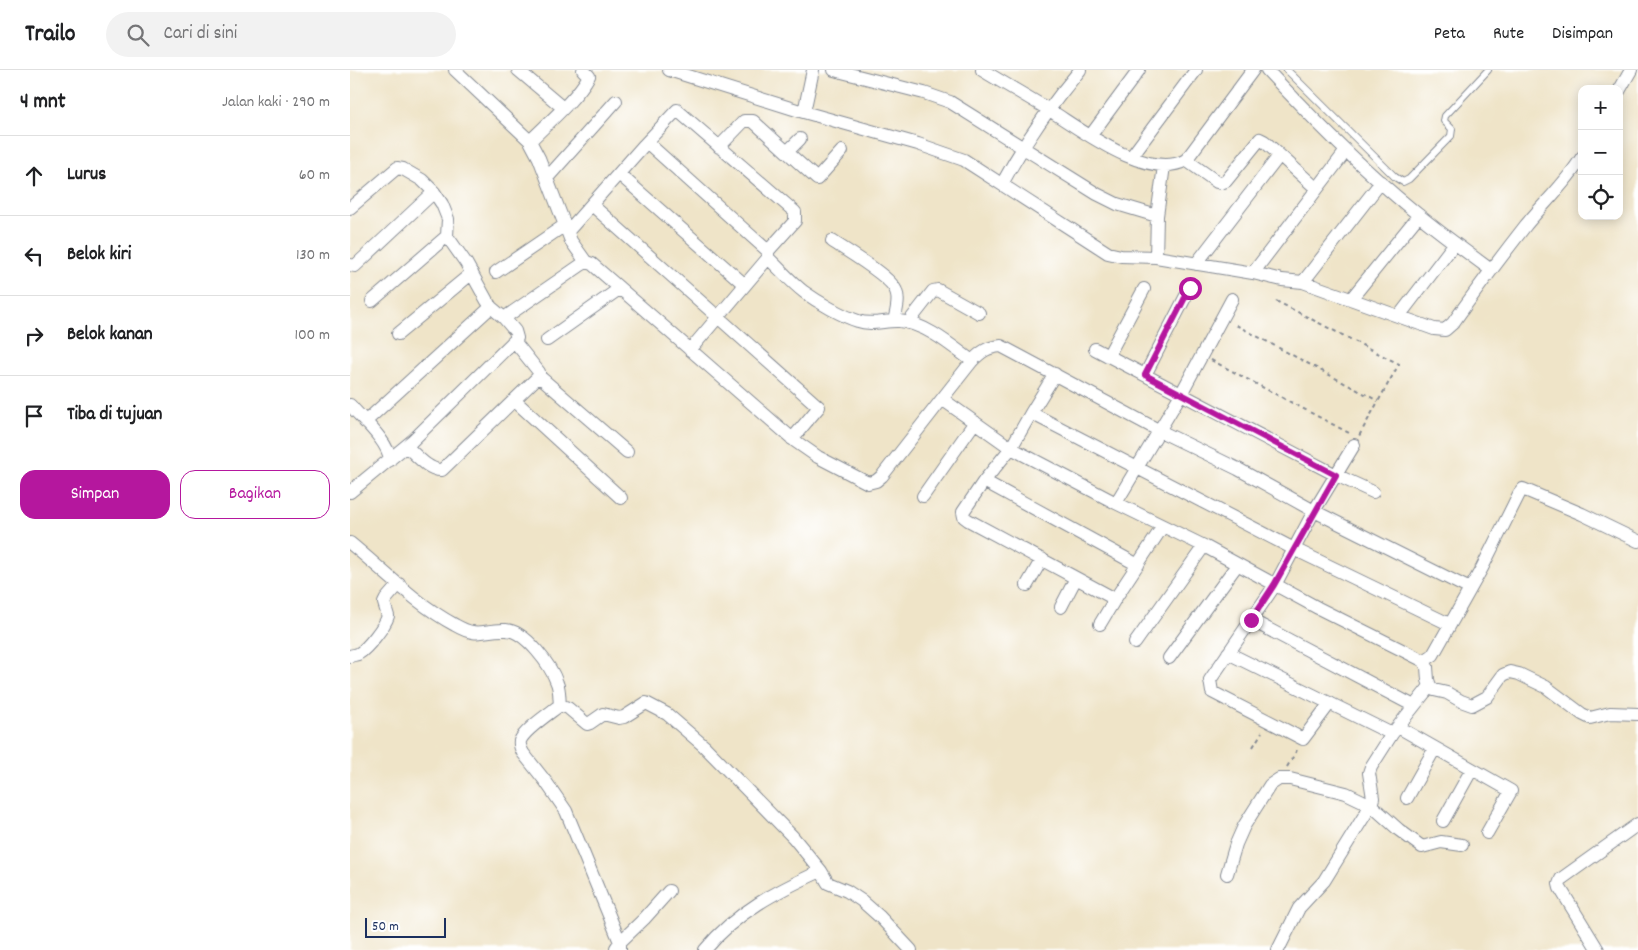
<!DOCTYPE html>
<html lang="id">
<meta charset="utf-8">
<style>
body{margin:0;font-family:Dekko,sans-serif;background:#f2f2f2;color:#202124}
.controls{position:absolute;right:15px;top:15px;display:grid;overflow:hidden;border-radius:10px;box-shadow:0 2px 12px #0003}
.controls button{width:45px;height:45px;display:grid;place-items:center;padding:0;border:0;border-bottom:1px solid #e0e0e0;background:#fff;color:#202124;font:25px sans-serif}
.scale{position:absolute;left:15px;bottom:12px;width:81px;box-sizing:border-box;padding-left:5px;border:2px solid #1b2f5e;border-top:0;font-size:14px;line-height:18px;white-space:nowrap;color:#1b2f5e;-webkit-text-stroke:4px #fff;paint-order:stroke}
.stop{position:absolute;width:15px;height:15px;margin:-11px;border:4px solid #b5179e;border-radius:50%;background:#fff}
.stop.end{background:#b5179e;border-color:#fff;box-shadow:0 1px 5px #0008}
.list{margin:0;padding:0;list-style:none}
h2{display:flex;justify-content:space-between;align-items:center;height:65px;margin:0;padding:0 20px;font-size:21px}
h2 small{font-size:16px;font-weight:400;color:#757577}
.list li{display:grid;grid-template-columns:32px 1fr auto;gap:15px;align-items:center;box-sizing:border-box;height:80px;padding:0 20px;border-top:1px solid #e0e0e0}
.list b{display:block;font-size:19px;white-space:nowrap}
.list em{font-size:16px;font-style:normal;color:#757577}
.actions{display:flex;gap:10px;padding:15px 20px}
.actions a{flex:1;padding:11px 0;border:1px solid #b5179e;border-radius:15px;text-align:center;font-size:18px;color:#b5179e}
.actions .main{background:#b5179e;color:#fff}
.icon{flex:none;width:28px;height:28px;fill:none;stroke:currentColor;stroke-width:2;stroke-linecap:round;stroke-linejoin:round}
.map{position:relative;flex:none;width:1288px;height:880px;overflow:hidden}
header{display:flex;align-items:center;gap:30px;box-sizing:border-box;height:70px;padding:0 25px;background:#fff;border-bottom:1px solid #e0e0e0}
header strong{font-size:24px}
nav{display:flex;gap:28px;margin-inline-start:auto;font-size:18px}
.search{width:350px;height:45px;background:#f2f2f2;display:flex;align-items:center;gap:12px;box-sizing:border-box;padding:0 18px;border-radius:28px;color:#757577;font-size:19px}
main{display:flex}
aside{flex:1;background:#fff}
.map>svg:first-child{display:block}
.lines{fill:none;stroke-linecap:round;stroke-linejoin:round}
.service-casing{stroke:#858a93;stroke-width:8}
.minor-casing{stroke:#858a93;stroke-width:14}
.path{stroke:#858a93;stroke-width:2;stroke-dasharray:4 4;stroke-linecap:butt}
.service{stroke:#fff;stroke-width:6}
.minor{stroke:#fff;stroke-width:12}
.route{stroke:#b5179e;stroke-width:6}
</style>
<header>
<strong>Trailo</strong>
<div class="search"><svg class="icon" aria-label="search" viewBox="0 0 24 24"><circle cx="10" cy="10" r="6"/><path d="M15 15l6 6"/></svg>Cari di sini</div>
<nav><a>Peta</a><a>Rute</a><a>Disimpan</a></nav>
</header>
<main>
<aside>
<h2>4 mnt<small>Jalan kaki · 290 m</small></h2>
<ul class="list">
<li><svg class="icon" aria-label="ahead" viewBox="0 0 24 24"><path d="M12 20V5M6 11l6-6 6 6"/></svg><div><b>Lurus</b></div><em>60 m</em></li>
<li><svg class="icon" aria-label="left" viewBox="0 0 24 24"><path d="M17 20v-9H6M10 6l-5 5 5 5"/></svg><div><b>Belok kiri</b></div><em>130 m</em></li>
<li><svg class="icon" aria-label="right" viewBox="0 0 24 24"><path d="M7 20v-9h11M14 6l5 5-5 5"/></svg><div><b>Belok kanan</b></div><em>100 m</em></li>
<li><svg class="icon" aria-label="arrive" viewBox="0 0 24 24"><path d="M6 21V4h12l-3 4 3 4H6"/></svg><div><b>Tiba di tujuan</b></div></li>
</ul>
<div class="actions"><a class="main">Simpan</a><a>Bagikan</a></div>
</aside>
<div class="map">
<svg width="1288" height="880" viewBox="0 0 1288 880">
<rect width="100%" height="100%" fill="#fff"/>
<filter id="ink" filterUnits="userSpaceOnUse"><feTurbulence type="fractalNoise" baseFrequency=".02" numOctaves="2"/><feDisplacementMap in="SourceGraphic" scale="10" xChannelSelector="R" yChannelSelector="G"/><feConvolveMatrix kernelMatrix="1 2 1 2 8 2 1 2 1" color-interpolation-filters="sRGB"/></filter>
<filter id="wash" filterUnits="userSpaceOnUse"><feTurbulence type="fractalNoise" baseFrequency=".0096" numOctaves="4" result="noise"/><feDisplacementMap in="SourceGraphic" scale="20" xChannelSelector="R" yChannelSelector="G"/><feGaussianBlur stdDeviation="1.12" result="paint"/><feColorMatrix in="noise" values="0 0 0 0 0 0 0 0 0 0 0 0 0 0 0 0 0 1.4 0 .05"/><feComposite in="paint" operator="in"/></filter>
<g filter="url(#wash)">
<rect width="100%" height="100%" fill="#efe4c8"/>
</g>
<g filter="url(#ink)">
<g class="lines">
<defs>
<path id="service" d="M937,0L1045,107L1053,112L1059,109L1101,66L1102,59L1094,51L1095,46L1138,0"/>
<path id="minor" d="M105,0L180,71L189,88L221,171L236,192
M168,0L213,38
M319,0L450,41L568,74L614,90L758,183L771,186L806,187L903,203L932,210L953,212L1084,259L1095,260L1103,253C1126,220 1151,187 1176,155C1195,132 1217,112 1232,87
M484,0L574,23L600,32L747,124L767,134L807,146
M632,0C655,14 678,27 701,41C733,61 798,111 836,90L903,0
M917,0C964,50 1012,99 1065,142C1089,162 1115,181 1141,200
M1269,21L1281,0
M454,42L463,0
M741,65L789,0
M180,71C198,53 227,28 239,6L233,0
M294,75L327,40L445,142V151L418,181V188C430,199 441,212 454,222C468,232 492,246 508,251C521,256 536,250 549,251C575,253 602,276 622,291C631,282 637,277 651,276L810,361L888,399L964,441L944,479L681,343L661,378L766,433L854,476L968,538L1074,591L1083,585L1132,498L1169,424L1173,419L1232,444L1288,471
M369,77L394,51H403L437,82L450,69
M437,82L467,109L492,81
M781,87L846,0
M836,90L867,112L871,113L876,111L910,69L914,71L967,119
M269,104L395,215
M197,108L266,31
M652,114C675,71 699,37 730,0
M242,135L469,337L442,369
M0,138L47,98L53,99L72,110L84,122L92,134L98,149L97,166L116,193L137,231L141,237L154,248L165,261L167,268L62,371L0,422
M218,161L294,75H300L418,181
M482,171C495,180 542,207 546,221C550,230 546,242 544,251
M806,187L807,146L814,96
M846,194L929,86
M0,195L5,196L84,122
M146,202L215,155
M903,203L996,81
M953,212L1031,112
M1001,229L1069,145
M22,231L97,166
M1049,246L1105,173
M154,248L231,195L236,192L242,194L445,371L468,387L518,413L526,411L532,406L592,329L661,378L634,411L613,442L614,447L618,450L765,529
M558,253L583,221L588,220L629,243
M48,264L122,203
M197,270L269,219
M165,272L189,302V306L277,382
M745,279L986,405L1023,422
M340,280L418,188
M758,286L794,219
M795,305L840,218
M592,329L622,291
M164,330L271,428
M0,335C12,349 39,372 40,390
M681,343L705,304
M15,352L141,237
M1004,375L964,441L1120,519
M56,376C66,385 79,401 92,400L189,306
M634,411L788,495
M573,426L625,352
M766,433L831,324L882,229
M0,473C33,500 67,535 105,555C129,569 133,559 156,560C176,561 201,596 207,613C210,620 209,628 210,635
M677,515L692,489
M711,537L726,508
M901,550L1064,636
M750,554L765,529L813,456
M785,573L854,476
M878,583L1042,664
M0,586C3,585 5,585 8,584C17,579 35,556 38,546L34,533L36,529L49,514
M819,588L887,495
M1074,591L1077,597L1078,610L1080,616L1084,620L1097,623L1111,631L1122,635L1137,627L1153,605L1160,602L1169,604L1196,617L1232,644L1240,648L1260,643L1288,644
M980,633L953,669L862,622L860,610L925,515L944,479L1099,554
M210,635L218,638L237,654L240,653L253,644L269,648L274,647L296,633L317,644L354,676L443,767L471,801L478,813L497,821L512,831L530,847L561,880
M210,635C200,643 174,660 170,671C169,675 171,679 173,683L196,712L216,741L270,872V880
M1048,657L1161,721L1137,763
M1057,728L1085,678
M1093,751L1122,699
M877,804L886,774L894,756L920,715L929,709H940L996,723L1021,735L1049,760L1072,777L1091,772L1112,775
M266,878L270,872L294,849L319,821
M355,880C386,842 427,821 471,801
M928,880L949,838L974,811L1021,735L1023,728L1019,703L1021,697L1042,664L1080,616
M1248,880L1210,818L1209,814L1211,809L1288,754"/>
</defs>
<!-- service casing -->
<use href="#service" class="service-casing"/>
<!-- minor casing -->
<use href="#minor" class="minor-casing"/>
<!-- path -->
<path class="path" d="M926,231L1049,294L1009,366
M886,255L1028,331
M861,290L1001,364
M903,677L912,662
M937,697L947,680"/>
<!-- service -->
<use href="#service" class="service"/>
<!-- minor -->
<use href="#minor" class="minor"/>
</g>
</g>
<g class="lines" filter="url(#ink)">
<!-- route -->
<path class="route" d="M840,218L795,305L986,405L924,515L901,550"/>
</g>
</svg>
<div class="controls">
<button>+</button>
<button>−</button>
<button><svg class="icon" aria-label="locate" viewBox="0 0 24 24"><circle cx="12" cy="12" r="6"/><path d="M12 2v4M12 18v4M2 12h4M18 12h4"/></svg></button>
</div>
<div class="scale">50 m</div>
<div class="stop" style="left:840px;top:218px"></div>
<div class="stop end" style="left:901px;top:550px"></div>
</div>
</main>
